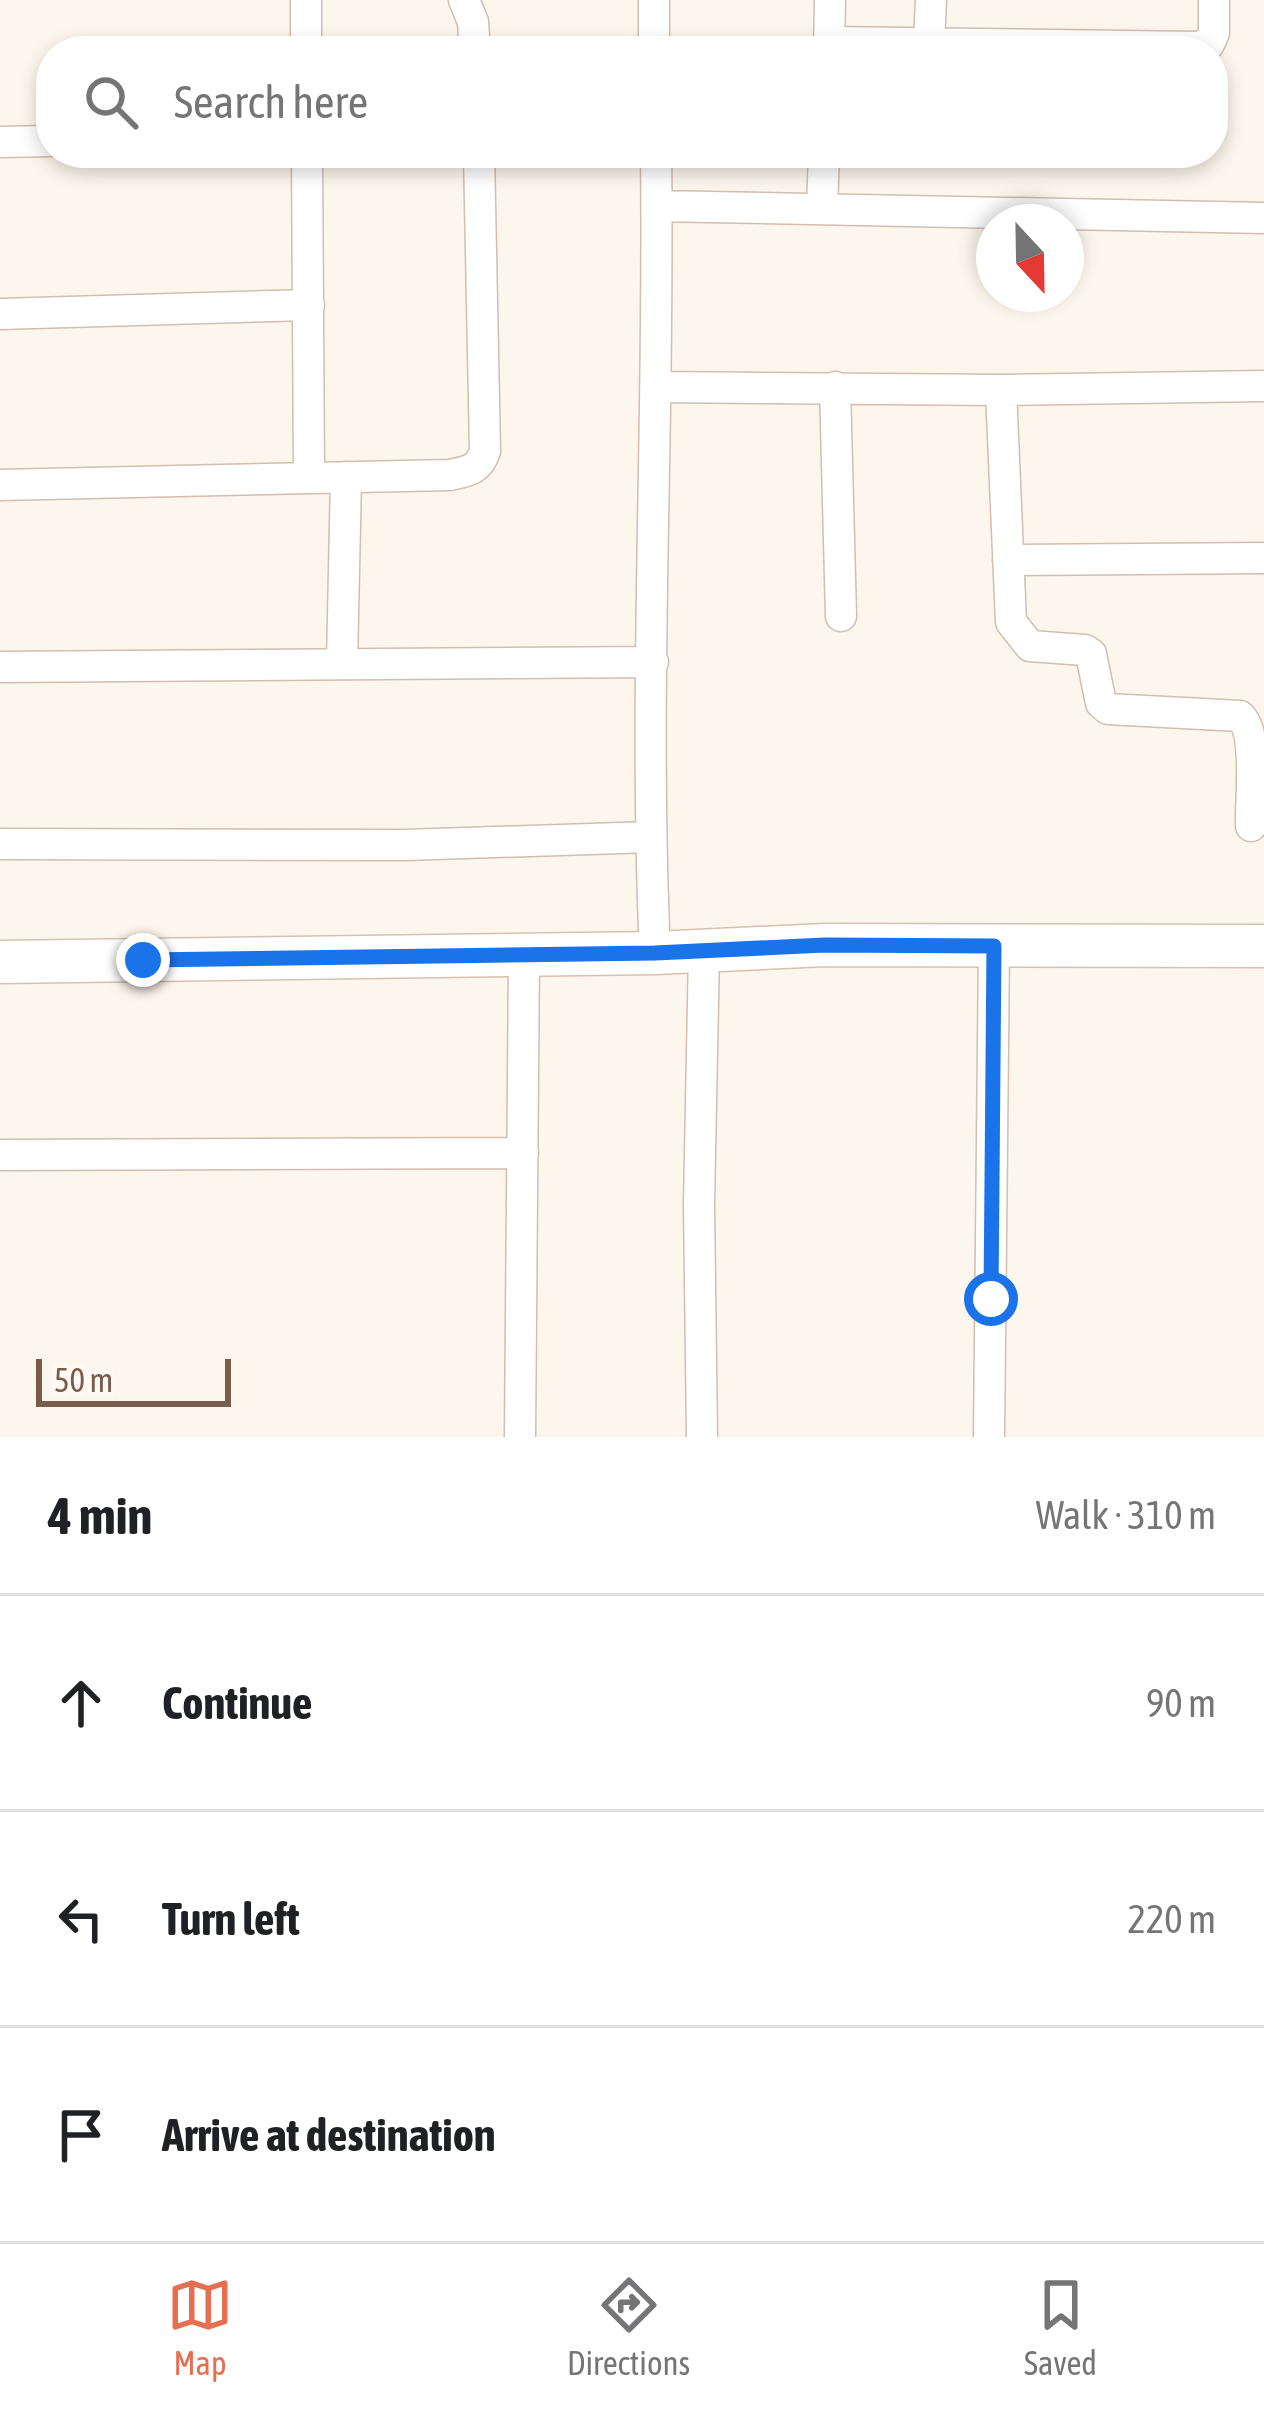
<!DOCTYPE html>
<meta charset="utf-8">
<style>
body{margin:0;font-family:"Asap Condensed",sans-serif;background:#f2f2f2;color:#202124}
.compass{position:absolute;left:976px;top:204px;width:108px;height:108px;border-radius:50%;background:#fff;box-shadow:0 6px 18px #0003;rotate:158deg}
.scale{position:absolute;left:36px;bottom:30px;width:195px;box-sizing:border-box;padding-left:12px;border:6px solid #7a5c4d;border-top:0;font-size:33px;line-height:42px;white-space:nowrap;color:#7a5c4d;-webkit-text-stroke:9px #fffaf3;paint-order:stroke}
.stop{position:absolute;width:36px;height:36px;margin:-27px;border:9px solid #1a73e8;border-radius:50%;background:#fff}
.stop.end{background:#1a73e8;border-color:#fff;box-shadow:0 3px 12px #0008}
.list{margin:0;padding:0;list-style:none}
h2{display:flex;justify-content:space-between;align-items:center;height:156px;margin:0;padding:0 48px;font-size:51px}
h2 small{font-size:39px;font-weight:400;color:#757577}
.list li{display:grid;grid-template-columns:78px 1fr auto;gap:36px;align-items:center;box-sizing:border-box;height:216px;padding:0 48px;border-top:3px solid #e0e0e0}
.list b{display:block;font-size:45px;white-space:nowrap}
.list em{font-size:39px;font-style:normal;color:#757577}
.icon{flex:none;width:66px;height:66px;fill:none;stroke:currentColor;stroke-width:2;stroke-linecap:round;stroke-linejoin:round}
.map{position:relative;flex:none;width:1264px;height:1437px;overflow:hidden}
.search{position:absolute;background:#fff;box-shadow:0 6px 18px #0003;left:36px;right:36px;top:36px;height:132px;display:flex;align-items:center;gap:30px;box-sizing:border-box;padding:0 42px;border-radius:48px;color:#757577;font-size:45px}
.sheet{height:804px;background:#fff}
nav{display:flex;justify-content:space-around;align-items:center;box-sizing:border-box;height:168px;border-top:3px solid #e0e0e0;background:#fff;font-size:33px;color:#757577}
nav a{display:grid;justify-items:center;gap:6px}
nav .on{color:#e76f51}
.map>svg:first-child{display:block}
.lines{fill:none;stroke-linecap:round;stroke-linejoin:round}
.street-casing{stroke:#d1beb0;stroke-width:33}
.secondary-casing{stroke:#d6c0b0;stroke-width:45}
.street{stroke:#fff;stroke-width:30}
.secondary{stroke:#fff;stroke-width:42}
.route{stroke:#1a73e8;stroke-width:15}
</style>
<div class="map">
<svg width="1264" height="1437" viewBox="0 0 1264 1437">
<rect width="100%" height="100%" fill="#fdf6ec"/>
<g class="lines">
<defs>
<path id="street" d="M306,0V51
M464,0L473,22L475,51
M654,0V51
M830,42L1196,47L1209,44L1214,33V0
M929,43L931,0
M829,51L830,0
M0,142L51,141
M307,153L309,477
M657,206L1264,218
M822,209L824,153
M0,314L309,305
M658,387L1001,390L1264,386
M835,387L841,616
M1001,390L1011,622L1030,646L1085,650L1091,654L1101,703L1108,709L1240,716C1259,733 1250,798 1251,826
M0,485L450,475C468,471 479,470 485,451L479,153
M1008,560L1264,558
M342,662L346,477
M0,667L653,662
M0,844L405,845L650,837
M655,953C643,687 660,420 656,153
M0,1155L523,1153
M520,1437L524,955
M702,1437L699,1205L704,951
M989,1437L994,946"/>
<path id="secondary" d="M0,962L655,953L825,945L1264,946"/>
</defs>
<!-- street casing -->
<use href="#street" class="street-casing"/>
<!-- secondary casing -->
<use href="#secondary" class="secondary-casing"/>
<!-- street -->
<use href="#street" class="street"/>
<!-- secondary -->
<use href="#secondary" class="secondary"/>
</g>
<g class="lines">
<!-- route -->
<path class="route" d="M143,960L655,953L825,945L994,946L991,1299"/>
</g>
</svg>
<svg class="compass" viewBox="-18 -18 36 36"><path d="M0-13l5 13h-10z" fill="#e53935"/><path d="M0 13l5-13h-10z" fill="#757577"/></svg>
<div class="scale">50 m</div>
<div class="stop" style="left:991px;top:1299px"></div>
<div class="stop end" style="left:143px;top:960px"></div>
<div class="search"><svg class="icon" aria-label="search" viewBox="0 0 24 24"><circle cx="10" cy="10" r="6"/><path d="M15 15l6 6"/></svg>Search here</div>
</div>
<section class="sheet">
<h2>4 min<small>Walk · 310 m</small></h2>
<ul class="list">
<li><svg class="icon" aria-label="ahead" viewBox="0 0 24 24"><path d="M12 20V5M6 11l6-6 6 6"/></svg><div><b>Continue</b></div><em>90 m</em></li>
<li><svg class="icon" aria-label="left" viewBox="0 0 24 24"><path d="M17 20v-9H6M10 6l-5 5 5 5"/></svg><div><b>Turn left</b></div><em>220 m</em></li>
<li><svg class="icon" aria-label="arrive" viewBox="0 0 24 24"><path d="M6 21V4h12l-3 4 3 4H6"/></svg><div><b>Arrive at destination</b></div></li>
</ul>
</section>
<nav>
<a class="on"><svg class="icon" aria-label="map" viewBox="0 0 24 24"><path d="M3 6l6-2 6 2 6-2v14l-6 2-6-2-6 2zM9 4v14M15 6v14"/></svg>Map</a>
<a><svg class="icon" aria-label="directions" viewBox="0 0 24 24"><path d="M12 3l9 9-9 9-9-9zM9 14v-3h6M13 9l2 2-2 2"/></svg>Directions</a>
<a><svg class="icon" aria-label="saved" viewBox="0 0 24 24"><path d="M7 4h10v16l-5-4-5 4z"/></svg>Saved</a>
</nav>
